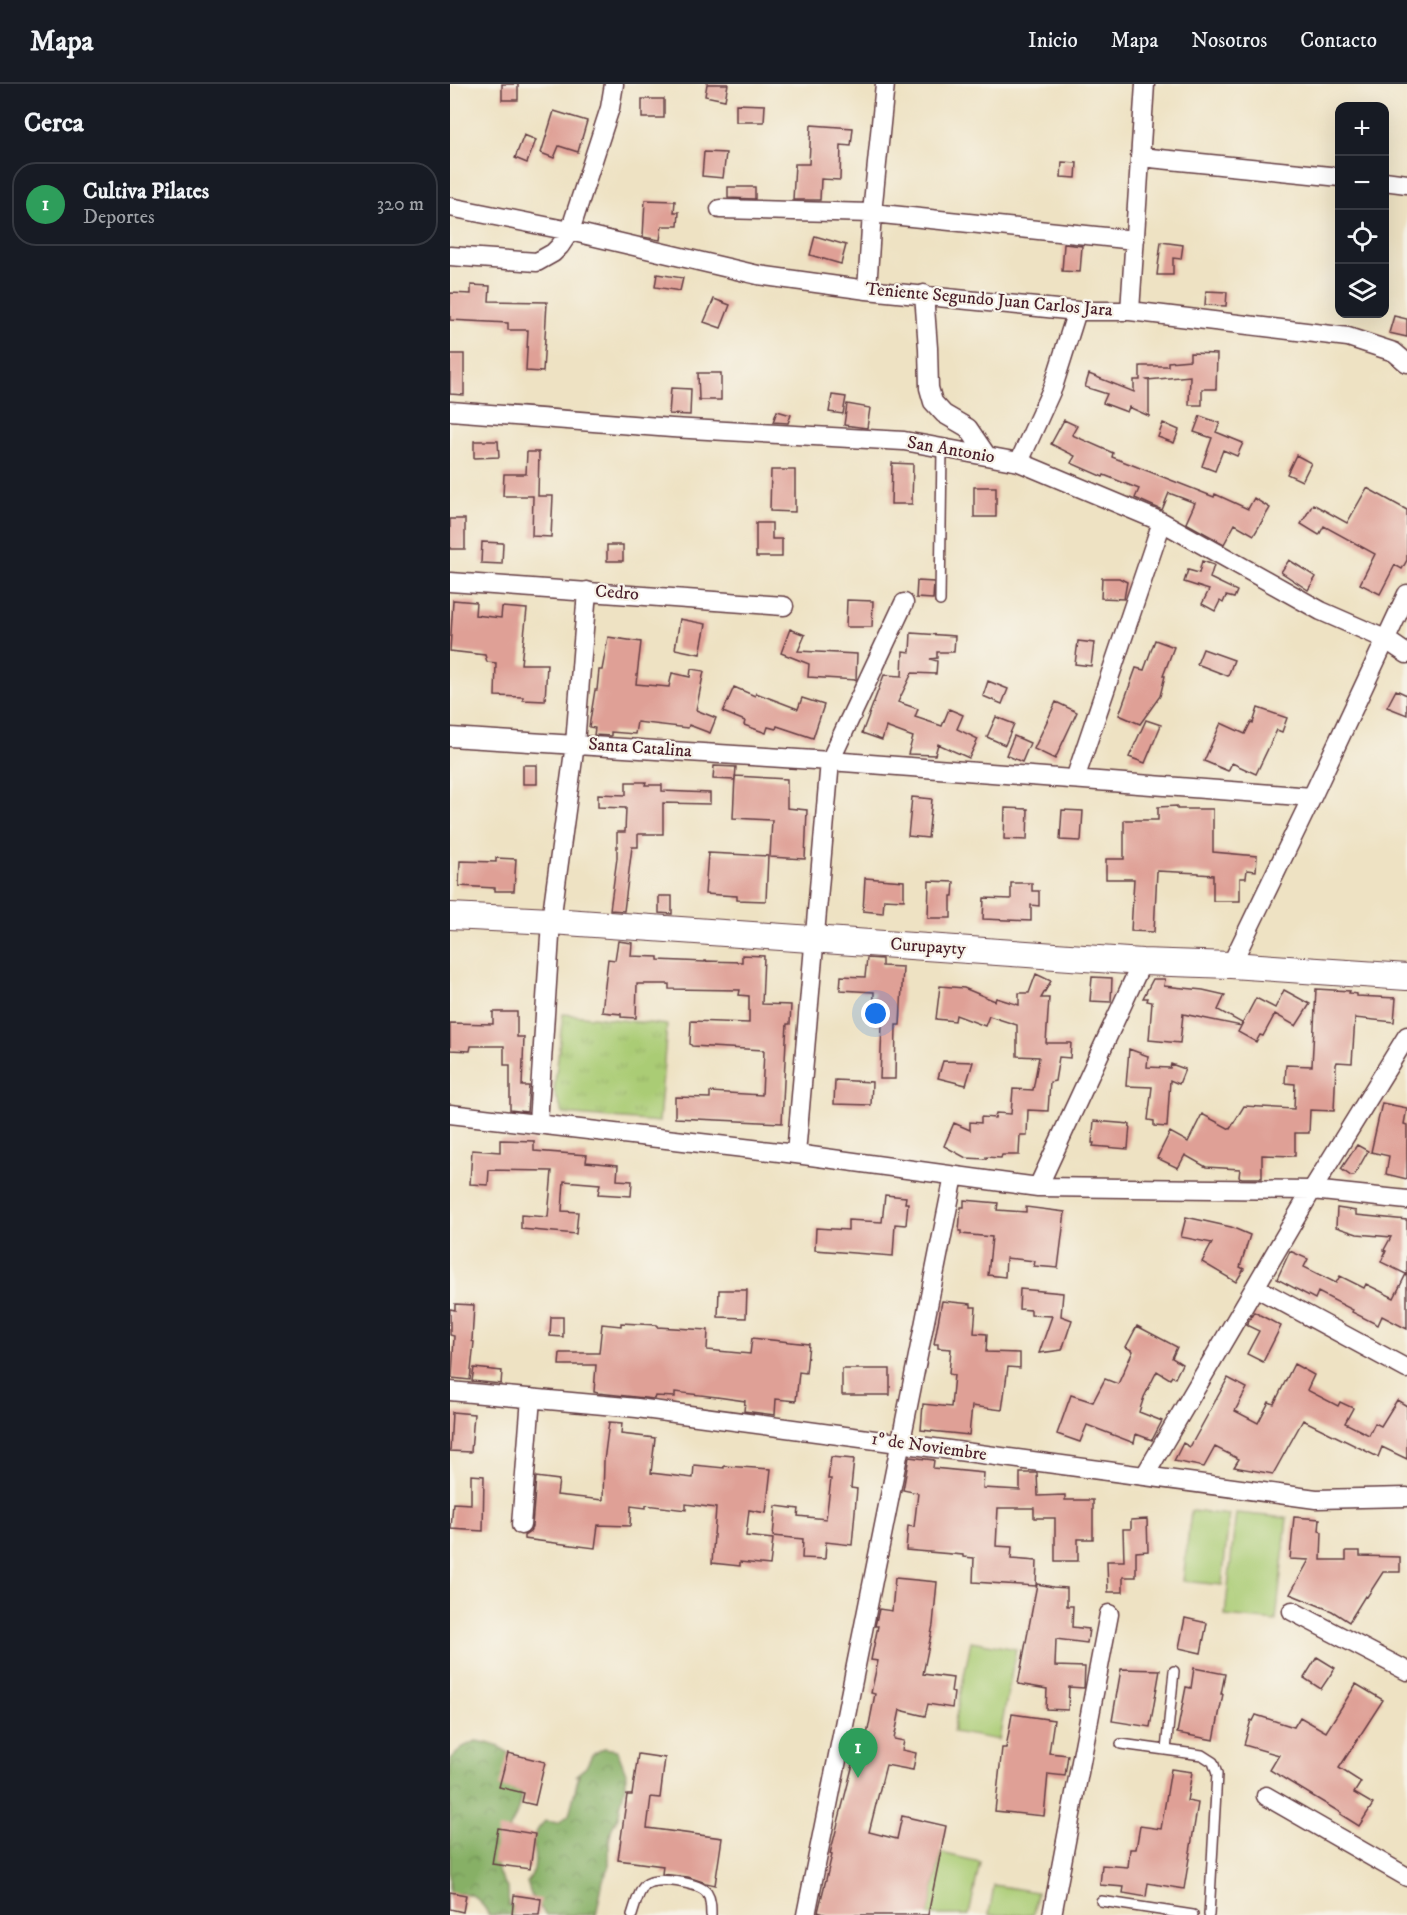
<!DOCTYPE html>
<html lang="es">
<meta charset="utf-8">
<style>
body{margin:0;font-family:"IM FELL DW Pica",serif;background:#242831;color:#f1f3f6}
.controls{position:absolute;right:18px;top:18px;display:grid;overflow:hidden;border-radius:12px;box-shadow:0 6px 24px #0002}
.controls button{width:54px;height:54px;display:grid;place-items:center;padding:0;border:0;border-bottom:2px solid #363941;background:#171b24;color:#f1f3f6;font:30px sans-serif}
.you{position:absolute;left:426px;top:930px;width:21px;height:21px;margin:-15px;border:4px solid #fff;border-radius:50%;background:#1a73e8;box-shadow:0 0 0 9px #1a73e833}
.badge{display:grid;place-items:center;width:39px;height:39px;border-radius:50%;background:#db2777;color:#fff;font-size:20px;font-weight:700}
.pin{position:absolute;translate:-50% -50px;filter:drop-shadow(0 2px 3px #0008)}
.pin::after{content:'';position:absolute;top:32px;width:21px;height:18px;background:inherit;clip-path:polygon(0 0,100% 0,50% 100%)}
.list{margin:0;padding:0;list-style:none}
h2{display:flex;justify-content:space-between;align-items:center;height:78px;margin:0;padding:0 24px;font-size:26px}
h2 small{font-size:20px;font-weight:400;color:#9ea1a6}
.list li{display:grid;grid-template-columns:39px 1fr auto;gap:18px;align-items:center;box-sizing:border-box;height:84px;margin:0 12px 12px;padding:0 12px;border:2px solid #363941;border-radius:24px}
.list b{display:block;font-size:22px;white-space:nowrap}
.list p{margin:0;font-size:20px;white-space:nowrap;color:#9ea1a6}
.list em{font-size:20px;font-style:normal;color:#9ea1a6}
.icon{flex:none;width:33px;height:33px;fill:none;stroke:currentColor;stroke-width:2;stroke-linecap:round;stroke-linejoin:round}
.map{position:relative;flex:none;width:957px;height:1831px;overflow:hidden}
header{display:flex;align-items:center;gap:36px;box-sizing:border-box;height:84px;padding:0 30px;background:#171b24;border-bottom:2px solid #363941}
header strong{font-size:28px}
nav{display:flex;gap:33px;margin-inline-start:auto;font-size:21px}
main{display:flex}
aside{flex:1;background:#171b24}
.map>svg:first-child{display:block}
.grass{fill:url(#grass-tufts);stroke:#7a7650;stroke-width:1.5}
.forest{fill:url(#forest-crowns);stroke:#686848;stroke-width:1.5}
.pitch{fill:#aacc75;stroke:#7a7650;stroke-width:1.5}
.building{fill:#dfa096}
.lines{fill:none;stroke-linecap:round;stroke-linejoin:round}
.lane-casing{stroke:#633c42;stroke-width:12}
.street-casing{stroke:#633c42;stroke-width:21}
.secondary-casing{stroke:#633c42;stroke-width:28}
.lane{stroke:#fff;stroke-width:9}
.street{stroke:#fff;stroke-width:18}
.secondary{stroke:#fff;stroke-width:26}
.labels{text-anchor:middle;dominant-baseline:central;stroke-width:4.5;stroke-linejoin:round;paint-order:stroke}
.street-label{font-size:18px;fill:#4a1f2b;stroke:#f7f3e8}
</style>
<header>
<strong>Mapa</strong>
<nav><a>Inicio</a><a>Mapa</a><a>Nosotros</a><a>Contacto</a></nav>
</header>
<main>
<aside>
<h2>Cerca<small></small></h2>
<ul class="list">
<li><span class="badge" style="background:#2e9e5b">1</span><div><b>Cultiva Pilates</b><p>Deportes</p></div><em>320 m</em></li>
</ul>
</aside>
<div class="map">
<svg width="957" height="1831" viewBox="0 0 957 1831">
<defs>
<pattern id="grass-tufts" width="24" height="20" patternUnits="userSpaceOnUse" patternTransform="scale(1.5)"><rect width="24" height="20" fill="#aacc75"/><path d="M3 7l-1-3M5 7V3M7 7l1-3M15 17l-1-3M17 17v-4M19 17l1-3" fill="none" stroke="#94af65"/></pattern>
<pattern id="forest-crowns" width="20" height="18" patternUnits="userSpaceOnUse" patternTransform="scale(1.5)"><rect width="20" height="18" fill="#87b066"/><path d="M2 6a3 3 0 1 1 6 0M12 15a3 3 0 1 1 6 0" fill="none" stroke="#708f54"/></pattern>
</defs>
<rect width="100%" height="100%" fill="#f7f3e8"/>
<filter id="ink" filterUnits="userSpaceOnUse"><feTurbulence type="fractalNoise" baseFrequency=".0167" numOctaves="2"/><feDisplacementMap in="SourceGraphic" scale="12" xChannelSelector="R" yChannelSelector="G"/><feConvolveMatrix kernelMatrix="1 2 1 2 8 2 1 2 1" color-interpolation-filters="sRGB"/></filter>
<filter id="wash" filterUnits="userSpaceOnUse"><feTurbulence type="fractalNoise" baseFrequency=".008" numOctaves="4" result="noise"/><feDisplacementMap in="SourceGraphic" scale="24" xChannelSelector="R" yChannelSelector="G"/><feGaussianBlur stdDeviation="1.35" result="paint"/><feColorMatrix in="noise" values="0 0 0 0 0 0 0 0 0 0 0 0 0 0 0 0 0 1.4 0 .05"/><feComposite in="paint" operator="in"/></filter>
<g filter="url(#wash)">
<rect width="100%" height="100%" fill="#eee2c3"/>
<!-- grass -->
<path class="grass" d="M113,930L217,941L209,1038L113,1030L104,1007Z"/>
<!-- forest -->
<path class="forest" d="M26,1657C56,1661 71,1673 71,1704C71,1714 70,1722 66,1731C59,1749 49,1757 47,1778C45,1789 55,1797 58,1807C59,1811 58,1817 58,1821L65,1823L64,1831H39C29,1814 20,1803 0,1813V1676L13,1663Z
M154,1664L167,1666L177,1692L168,1733L162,1744L159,1757V1784L153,1796L146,1831H96L81,1811L77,1798C79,1794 84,1789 84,1785C88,1763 75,1757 95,1737L108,1739L119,1731L129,1691L125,1692L136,1683L142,1671Z"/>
<!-- pitch -->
<path class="pitch" d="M741,1427L779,1431L772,1501L733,1497Z
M786,1429L837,1434L826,1537L775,1532Z
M521,1557L566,1565L549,1656L503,1648Z
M491,1769L530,1778L519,1831H478Z
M544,1801L587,1808L583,1831H539Z"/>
<g id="blocks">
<!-- building -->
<path class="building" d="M52,0H68V16H52Z
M257,0H278L275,16L255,12Z
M192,15H214V34H192Z
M286,20L315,21L314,38H286Z
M104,27L137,37L128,68L109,62L104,74L91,69Z
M361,41L403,44L401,62L391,61L390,96L371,95L370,116H343L345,80H359Z
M74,51L86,56L77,79L65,74Z
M254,68L276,69L273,94L252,92Z
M612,78L627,79L626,94L611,93Z
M278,103H305V115L278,114Z
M195,116L225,117L224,128H229L228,142H212L210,156L193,153Z
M365,152L396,161L391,180L360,171Z
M711,158L733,161L731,175L723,174V191H707Z
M614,160L632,162L630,188L612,187Z
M207,190L233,194L230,207L205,203Z
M21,201L40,202L39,217L97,218L93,288L76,287L78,246H58V239L0,236V209L21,210Z
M756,207L777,208L776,222L755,221Z
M264,215L280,221L271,244L254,238Z
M944,232L957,235V253L939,249Z
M740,269L767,270L766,305H752V321H739L740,292L697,296L699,297V332L679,323L677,328L653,319L657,310L635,303L639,290L684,308V296H690V282H718V278L740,276Z
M0,270H14V311L0,310Z
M248,289H271V316H249Z
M221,304L241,305L240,331L219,330Z
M382,311L396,313L393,330L379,328Z
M397,320L420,324L417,344L394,341Z
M327,327L341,331L338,339L323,338Z
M750,332L770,339L766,348L793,359L787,372L773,366L765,387L752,382L762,354L744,348Z
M614,336L627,342L622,351L663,369L662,373L764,413L765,410L798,425L804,414L820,424L804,451L785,440L774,460L736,439L745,419L719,409L712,426L685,414L689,405L654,391L653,393L621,379L625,372L601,360Z
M713,339L729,346L724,359L708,353Z
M24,357H48L49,373L24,374Z
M77,368H89L88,412H103L101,453L82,452L83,412H53L54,390H76Z
M846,371L861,379L852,397L837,390Z
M442,379L463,380L462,420H441Z
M321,386H345V428L320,427Z
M524,403H546V433H524Z
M917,404L957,426V476L952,485L945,481L930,510L910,500L925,470L874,442L869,451L851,440L863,420L897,439Z
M0,435H15V465H0Z
M306,439H322V455H332V473H306Z
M32,458L53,459L52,480L31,479Z
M157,461H173V477H157Z
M839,476L866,493L858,506L831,488Z
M752,477L764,481L760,494L787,507L784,514L776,512L773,519L770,517L765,527L752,520L759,506L734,498L738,486L749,489Z
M652,494H669L677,498L674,515L651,514Z
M467,497L484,498L483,515L466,514Z
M3,516L26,518L25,531L51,534L52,523L77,525L71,580H97L95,617L73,616V613L45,612L46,579L37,578L35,571L0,567Z
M397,516L423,517L422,543H396Z
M230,535L256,540L250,570L225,565Z
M340,545L355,551L348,567L407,570L406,596L358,593L359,580L331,569Z
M461,549L505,552L504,568H487V574L480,575L487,577L486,590L462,589L448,618L468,625L465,633L492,642L499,625L513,631L507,645L528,655L519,674L488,660L485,671L458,670L463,653L436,643L432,656L412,649L434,591L452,592L453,567L460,568Z
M158,553L191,558L186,600L219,603L222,589L240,593L241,585L254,587L246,626L266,634L260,649L239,641L238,644L187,638L185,650L161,648V652L144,651L145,644L139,643L145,606H147L149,586H152Z
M705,556L724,563L713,592H715L710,612L690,640L669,631L686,584L694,586Z
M628,557L644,559L641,582L625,580Z
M753,565L784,576L778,592L747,580Z
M538,597L558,605L552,620L533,612Z
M284,603L305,612L306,609L348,625L352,614L374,621L363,654L327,642L326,645L318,643L316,649L294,641L295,637L273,628Z
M946,606L957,611V631L937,623Z
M606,618L627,628L605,675L584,665Z
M808,624L837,634L832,648L827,646L806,690L782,679L778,687L754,677L771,639L795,650L801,638L803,639Z
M546,633L564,640L555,661L537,653Z
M696,636L711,641L695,679L679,673Z
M564,652L580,659L572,678L556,671Z
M73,681H87V700H73Z
M264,682L286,683L285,696L263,695Z
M285,692L337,695V724L357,726L355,775L320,773L322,736L283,734Z
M176,698H196L195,701H212V707L260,709V720L213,719V750H188V763H182L174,827L160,826L167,774V748H175L176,724L148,723V710L176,711Z
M462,713L482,715L478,754L458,752Z
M727,722V725H763V768L807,772L806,787L797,786L796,794H790V817H763V791L749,790V789L707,787L704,848L681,847L684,795H656V775H674V736H708V723Z
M555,724L578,725L577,756L554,755Z
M612,726L633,727L631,757L610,756Z
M258,769L318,772L316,817L287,816V812L255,810Z
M46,774L66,775L64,807H45V804L9,802L10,777L46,778Z
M415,794L454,797V816L434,815L433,829L413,827Z
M479,797L504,798L503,812H501V834H478Z
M561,799H582V807H589V822L581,821V837L533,835L534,814L561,815Z
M209,812H222V830L209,829Z
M168,857L182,859L181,872L208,873V876L255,878V877L292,878V871L314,872L312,920L341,921L340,940H337L336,956L332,1039L225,1034V1013L260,1014V1008L312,1011L314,966L242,962L240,960L241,937L299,939V912L289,911L290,906L219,905V900H187L186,934L171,933V930L152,928L158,875L165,876Z
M417,874L432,875V882L453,883L450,941H446L445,995H430L432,941L423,940L424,908L390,906L391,892L415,893Z
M586,890L601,897L591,914H599L596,959H621L620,974L609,973L605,997L600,998L598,1027L578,1026L577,1051H570L569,1071H552L551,1074L536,1073V1075L516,1074L494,1062L504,1039L520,1046V1038L531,1039V1033L545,1034L546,1029L561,1030L563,1005L583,1006L589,973L567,972V941L539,932L535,942L506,931L505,937L486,935L490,902L514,904L545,917L546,914L569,921V909H579Z
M642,893L662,894L661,918L640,917Z
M703,895H715L714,902L753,906L775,911L768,926L792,939L791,942L733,930L730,959L699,956L702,918L697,917L698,914H693Z
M866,905L900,907L899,909L907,910V912L946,914L944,938L905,934L902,979L887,978L886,981L884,1027L860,1026L859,1049H845V1072L812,1071V1094H792L789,1093L790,1085L756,1083L735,1071L728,1084L707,1074L720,1048L738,1058L752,1030L780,1045L794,1022L844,1025L845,1000L835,999L836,981L862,982Z
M834,906L860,920L846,942L825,930L813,952L810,951L806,958L788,948L806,914L825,924Z
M43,928H67V953H74L72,1002H79L77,1028L60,1026V981H54V962H21L20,967L0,966V939L43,940Z
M679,965L698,972L697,983L720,984L721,980L735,985L729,1000L720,996L717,1043L704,1042V1037L698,1036L702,1003L676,1002Z
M493,977L523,978L516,1001L488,994Z
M385,996L422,998L421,1021L384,1020Z
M932,1019L957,1024L954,1040L957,1041V1095L936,1090L939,1072L921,1068Z
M644,1037L680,1040L678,1065L643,1062L644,1059H642Z
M50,1056L84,1057V1067L137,1071L136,1078L168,1081L167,1096L182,1097L181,1112L148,1110L150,1100L114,1097L112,1127L128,1128L126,1150L71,1145V1131L98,1133L102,1087L39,1086L38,1101L20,1100L22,1066L50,1068Z
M907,1061L918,1067L904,1092H901L891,1085Z
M435,1111L456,1113L455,1119H458L456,1141L445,1140L443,1172L365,1166L366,1144L398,1146V1136L432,1138Z
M514,1116L548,1119L547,1126L576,1128V1123L615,1128L608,1184L584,1182L585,1177L556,1174L555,1193L538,1191L542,1153L511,1150V1147H509L511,1123H514Z
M887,1124L906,1127V1131L957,1136V1245L932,1232L928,1241L902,1228L903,1226L868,1208L865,1215L827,1195L840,1167L858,1175L854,1183L886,1199L890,1192L914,1204L916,1200L944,1214L956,1190L931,1178L936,1167L934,1166L941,1153L907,1150L886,1143Z
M736,1133L781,1143L800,1151L790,1183L794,1185L786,1198L752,1178L762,1159L731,1153Z
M570,1205L613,1209L611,1232L622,1236L612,1266L589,1269L602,1232L581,1231V1226L569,1225Z
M269,1206H297L296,1234L268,1233Z
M492,1217L521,1220V1223H526L524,1249L537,1250L536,1268L570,1269V1284L558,1283L552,1326L522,1322L519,1351L471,1346L473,1320L501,1323L504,1291L499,1290L501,1265L488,1264V1260H484Z
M5,1220L24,1221L22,1257L24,1258L20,1296L2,1294L4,1252L0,1251V1225L5,1226Z
M804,1228L831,1242L813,1278L797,1270L809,1247L796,1241Z
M101,1233H113V1253L100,1252Z
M171,1239L207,1241V1243L258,1246L257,1266L300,1270L302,1254L359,1260L356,1289L349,1288L346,1317L326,1315L325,1331L294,1327L295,1317L267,1313L225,1308V1313L205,1312L204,1315L148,1309L144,1308L146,1281H109L110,1269H149L152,1240L171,1242Z
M687,1242L727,1263L722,1274L732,1280L725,1294L722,1292L720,1295L707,1287L694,1313L689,1328L712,1337L702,1356L686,1350L684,1359L637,1341L630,1358L607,1350L621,1311L643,1318L655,1295L668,1300L683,1267L676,1263Z
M844,1280L864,1291L857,1306L888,1322L890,1318L903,1324L895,1339L919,1351L925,1339L931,1342L947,1316L957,1322V1375L932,1363L928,1373L853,1336L823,1390L784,1383L789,1375L765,1363L754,1383L724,1377L733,1359L740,1363L778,1294L797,1304L785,1327L808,1339L819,1318L824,1320Z
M24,1284L52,1287L51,1300L22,1297Z
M392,1285H440V1311H392Z
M2,1328L24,1330L21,1368L0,1367Z
M159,1338L172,1339L171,1350L205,1354L201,1389L243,1394L244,1381L274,1384V1382L321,1385L316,1429L299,1426L296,1452L323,1455L320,1481L290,1478V1482L262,1479L266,1424L236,1420V1426L196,1421V1424L181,1422L180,1442L148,1441L145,1464L74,1455V1452L80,1448L82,1442L86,1393L109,1396L107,1411L153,1416L154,1377Z
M381,1373L404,1375L401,1404L407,1405L402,1461L376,1458L375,1475L352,1474L353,1455L323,1452L326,1422L349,1425L348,1432L376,1435L381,1395H378Z
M459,1373L484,1376L483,1384L534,1389L533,1404L570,1406V1389H587L588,1412L615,1411V1416H643V1455H628V1477H605V1434H584V1424H548L546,1462L562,1463L561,1475L587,1477L586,1502L523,1498L524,1474L513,1473V1471L456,1466L458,1442L464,1443L468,1409L453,1406Z
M21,1391L34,1392L33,1447L1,1445L3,1419L21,1420Z
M844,1433L870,1435L869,1447L872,1448L871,1476H896V1467H910V1472L950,1473V1488H933L917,1513L915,1512L899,1538L882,1527L840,1510L859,1476L840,1475Z
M697,1435L698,1467L686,1468V1493H673V1508H658L657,1477H674L673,1445H681V1436Z
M445,1494L487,1498L483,1541L473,1590L503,1594L501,1608L504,1609L502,1624L478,1620L475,1632L450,1626L444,1655L454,1657L452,1666L466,1669L463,1686L436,1681L419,1748L447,1755L452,1732L496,1742L478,1831H377L368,1828L382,1771L380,1770L403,1680L411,1682L425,1610L421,1609L428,1577L421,1576L428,1542H425L429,1525L442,1527Z
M587,1500L603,1503L617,1504V1522H623L622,1543L639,1545L637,1559L606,1555L605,1582L635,1583L634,1604L619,1603L618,1626L596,1625L597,1605L568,1600Z
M735,1534L757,1539L751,1569L729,1564Z
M867,1573L885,1584L871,1605L854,1594Z
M744,1584L775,1590L771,1610H773L764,1656L727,1649L736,1603L741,1604Z
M671,1585L710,1586L700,1643L662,1637Z
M906,1600L933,1616L889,1684L911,1698L904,1709L923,1720L909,1742L890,1730L891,1729L820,1686L829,1671L794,1661L801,1636L803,1637L806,1631L844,1643L850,1633L876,1648Z
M562,1630L604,1636L599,1669L618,1671L615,1692L598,1690L594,1732L545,1727L552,1664H556Z
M58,1669L95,1678L85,1721L72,1718L74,1709L49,1703Z
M188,1670L215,1674L210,1714L201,1713L197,1744L272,1754L265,1801L256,1799L238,1793L212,1790L213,1782L168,1776L177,1711H182Z
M721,1685L742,1688L737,1717L748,1719L734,1805L698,1799L696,1813L673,1809L674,1803L650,1801L652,1781L678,1783L680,1765H686L690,1742L711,1745Z
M48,1744L85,1750L80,1785L42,1780Z
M0,1808L16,1811L13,1828L0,1825Z
M64,1811L91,1815L89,1831H62Z"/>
</g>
</g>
<g filter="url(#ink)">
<use href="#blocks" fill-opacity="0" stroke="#633c42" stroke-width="1.5"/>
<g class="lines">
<defs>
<path id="lane" d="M490,517L492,364
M671,1660L752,1671L763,1678L767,1690L759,1831
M716,1666L724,1587
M651,1817L743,1831
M182,1831C185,1822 188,1808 195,1801C205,1792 249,1798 257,1809C261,1815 261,1823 261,1831"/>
<path id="street" d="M690,73L890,93
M934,97L957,100
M0,123L120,147L308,191L417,206L627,227H680L898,253L944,268L957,279
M270,125L422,129L685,156
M0,172L87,178L103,169L110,162L120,147L160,24L164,0
M417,206L422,129L435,0
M474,210L478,264L479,304L483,318L494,330L518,344L537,372
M680,227L695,0
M0,327L222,344L454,357L569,378L712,438L871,527L935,555L957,570
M569,378L603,303L627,227
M0,498L334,522
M0,653L380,677L862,713
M625,695L712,438
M781,881L862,713L957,510
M0,1030L346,1070L588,1103L862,1106L957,1116
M88,1039L101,837L125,660L137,507
M346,1070L380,677L454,519
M588,1103L692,878
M805,1203L957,1285
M0,1307L187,1324L866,1415L957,1413
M695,1391L862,1106L957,952
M71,1441L81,1314
M842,1527L957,1587
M816,1712L957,1793
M356,1831L504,1092
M602,1831L659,1530"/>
<path id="secondary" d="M0,832L101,837L692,878L781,881L957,893"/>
</defs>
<!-- lane casing -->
<use href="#lane" class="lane-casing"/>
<!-- street casing -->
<use href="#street" class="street-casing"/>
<!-- secondary casing -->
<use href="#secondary" class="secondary-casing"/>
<!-- lane -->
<use href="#lane" class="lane"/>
<!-- street -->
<use href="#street" class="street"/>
<!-- secondary -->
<use href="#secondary" class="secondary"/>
</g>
</g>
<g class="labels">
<!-- street labels -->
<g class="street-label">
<text transform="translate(539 216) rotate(5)">Teniente Segundo Juan Carlos Jara</text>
<text transform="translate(501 366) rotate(10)">San Antonio</text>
<text transform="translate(167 509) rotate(4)">Cedro</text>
<text transform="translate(190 664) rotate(4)">Santa Catalina</text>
<text transform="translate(478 863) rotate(4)">Curupayty</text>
<text transform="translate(479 1363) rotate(8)">1º de Noviembre</text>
</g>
</g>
</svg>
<div class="controls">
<button>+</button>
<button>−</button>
<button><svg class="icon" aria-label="locate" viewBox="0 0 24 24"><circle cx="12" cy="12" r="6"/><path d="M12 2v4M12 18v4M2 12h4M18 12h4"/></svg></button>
<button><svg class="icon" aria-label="layers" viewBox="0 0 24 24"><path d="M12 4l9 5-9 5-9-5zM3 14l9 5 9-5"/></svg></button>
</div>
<div class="you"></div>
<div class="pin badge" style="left:408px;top:1694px;background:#2e9e5b">1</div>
</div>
</main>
